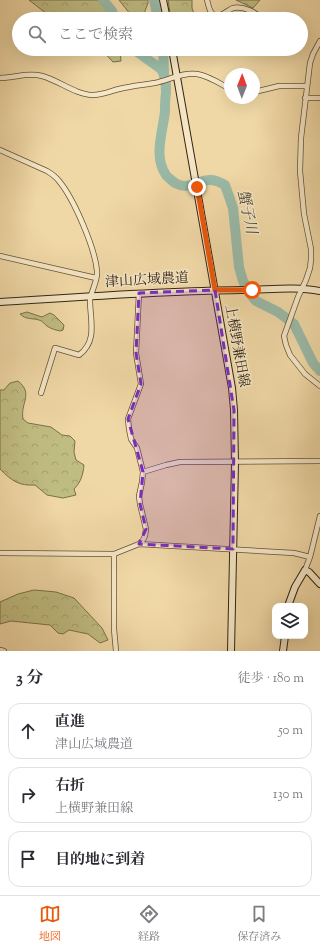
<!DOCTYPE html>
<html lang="ja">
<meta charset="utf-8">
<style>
body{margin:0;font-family:"Sorts Mill Goudy","Noto Serif JP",serif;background:#f7f7f7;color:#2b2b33}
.controls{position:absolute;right:12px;bottom:12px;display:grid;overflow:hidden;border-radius:8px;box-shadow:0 4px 16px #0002}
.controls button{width:36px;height:36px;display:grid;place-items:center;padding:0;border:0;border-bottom:1px solid #e1e1e2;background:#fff;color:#2b2b33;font:20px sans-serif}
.compass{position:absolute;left:224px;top:68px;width:36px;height:36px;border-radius:50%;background:#fff;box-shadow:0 4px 16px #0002;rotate:1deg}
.stop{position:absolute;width:12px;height:12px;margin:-9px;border:3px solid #ea580c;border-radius:50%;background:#fff}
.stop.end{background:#ea580c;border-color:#fff;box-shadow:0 1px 4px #0008}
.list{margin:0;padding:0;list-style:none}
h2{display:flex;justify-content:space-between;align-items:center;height:52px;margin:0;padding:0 16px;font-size:17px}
h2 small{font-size:13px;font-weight:400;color:#7c7c81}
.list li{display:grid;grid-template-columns:26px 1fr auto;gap:12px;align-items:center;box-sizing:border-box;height:56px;margin:0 8px 8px;padding:0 8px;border:1px solid #e1e1e2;border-radius:12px}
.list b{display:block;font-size:15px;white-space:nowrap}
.list p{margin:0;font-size:13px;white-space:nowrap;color:#7c7c81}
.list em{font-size:13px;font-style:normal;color:#7c7c81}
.icon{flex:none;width:22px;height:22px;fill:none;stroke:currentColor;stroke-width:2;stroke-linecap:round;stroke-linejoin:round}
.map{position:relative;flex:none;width:320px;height:651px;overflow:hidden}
.search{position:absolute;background:#fff;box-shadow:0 4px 16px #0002;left:12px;right:12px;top:12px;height:44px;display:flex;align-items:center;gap:10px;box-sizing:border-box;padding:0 14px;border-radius:22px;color:#7c7c81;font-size:15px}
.sheet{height:244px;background:#fff}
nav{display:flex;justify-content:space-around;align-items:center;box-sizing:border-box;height:56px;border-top:1px solid #e1e1e2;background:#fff;font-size:11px;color:#7c7c81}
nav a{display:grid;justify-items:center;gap:2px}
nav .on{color:#ea580c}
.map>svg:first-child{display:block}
.forest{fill:url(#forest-crowns);stroke:#79714c}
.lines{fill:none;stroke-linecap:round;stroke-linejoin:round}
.river{stroke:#9abaa8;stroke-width:10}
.street-casing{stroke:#625239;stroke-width:6}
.secondary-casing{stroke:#322515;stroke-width:8}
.street{stroke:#f5e6c5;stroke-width:4.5}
.secondary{stroke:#f5e6c5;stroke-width:6}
.route{stroke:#ea580c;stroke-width:5}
.marked{fill:#7b2cbf;fill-opacity:0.2;stroke:#7b2cbf;stroke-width:3;stroke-dasharray:8 5;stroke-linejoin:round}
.labels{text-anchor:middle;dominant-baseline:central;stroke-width:3;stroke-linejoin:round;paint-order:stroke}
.street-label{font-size:14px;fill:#322515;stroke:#f5e6c5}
.water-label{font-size:15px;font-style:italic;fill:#4c4a3a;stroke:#f5e6c5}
</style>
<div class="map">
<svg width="320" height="651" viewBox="0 0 320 651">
<defs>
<pattern id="forest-crowns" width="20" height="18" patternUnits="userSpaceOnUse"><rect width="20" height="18" fill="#c0bd82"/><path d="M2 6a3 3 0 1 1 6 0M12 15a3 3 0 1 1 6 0" fill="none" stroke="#a5a26f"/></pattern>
</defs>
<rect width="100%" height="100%" fill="#f0d8a6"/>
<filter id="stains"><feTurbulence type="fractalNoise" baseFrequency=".005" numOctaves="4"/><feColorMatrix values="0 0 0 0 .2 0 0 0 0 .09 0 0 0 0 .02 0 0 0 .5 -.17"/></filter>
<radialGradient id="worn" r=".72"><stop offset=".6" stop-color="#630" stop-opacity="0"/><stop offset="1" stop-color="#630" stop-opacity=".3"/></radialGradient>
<!-- forest -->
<path class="forest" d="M29,0H99L112,19H48L47,14Z
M119,0H148V3L142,19H134Z
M168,0H192V8L196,19H171Z
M236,0H260L253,8Z
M101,49H120L121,61L113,62Z
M27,312L42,317L50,313L54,315L64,325L63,330L60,331C56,330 51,329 47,326C44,324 43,321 39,320C33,318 26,320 20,314Z
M18,381C34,394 20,403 23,419L28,423L51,427L62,435L70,436L75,441L74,452L76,460L84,465C83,475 81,482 74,489L76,495L63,498L47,495L35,485C19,486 12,481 0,469V390H4L10,383Z
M34,590L56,592L74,598L102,628L108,640L100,643L88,634L69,630L63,634L58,633L50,625L11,621L0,624V602L18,594Z"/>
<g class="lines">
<!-- river -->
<path class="river" d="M103,0L112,11L115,19
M154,0L158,19
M133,49L161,69C166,76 166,85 166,93C165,99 165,105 165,111C163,132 153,156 166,175C168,178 172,180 175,183C189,191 197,180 210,180C216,180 220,182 225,185L233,208L239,267L243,281L251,295L256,301L278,312L294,324L313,363L320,371
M163,49L164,73"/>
<defs>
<path id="street" d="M207,0C208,3 209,9 211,12C217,22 227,10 233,8C243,6 256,12 262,19
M320,41L313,54L310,63L301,138L300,171L304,214L311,249V259L310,268L306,280L298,297L284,336L286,345L290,355L305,374L320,386
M0,78C15,78 27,72 42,76C58,80 76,95 93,95C102,95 111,91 119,89C131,86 143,85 155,83C169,80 183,72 197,74C209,76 219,83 230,89
M254,92L279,86H307
M305,98H320
M0,150L47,171C52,174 56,177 59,181C74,199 95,248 97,271C98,281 91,291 90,300C90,320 98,341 79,355L55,348L41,393
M0,256L96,278
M143,472L166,465L180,462L320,461
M139,544L294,553L310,557
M0,553L114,554L139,544L143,540L145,536L146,529L140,504L139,496L142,482L143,472L137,448L131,439L129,429L128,419L141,384L136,353L139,293
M114,554V629L116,651
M305,570L310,557L320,516
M0,650L4,651"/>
<path id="secondary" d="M163,0L167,19
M172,49L232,388L234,410L235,463L231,651
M0,302C80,297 160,291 241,290C267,290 294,286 320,291
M288,606L295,587L305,570L309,572L320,584
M283,651L285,636"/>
</defs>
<!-- street casing -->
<use href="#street" class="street-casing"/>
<!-- secondary casing -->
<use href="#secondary" class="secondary-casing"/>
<!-- street -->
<use href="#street" class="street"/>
<!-- secondary -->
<use href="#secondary" class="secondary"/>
</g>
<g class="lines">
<!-- route -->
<path class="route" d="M197,187L215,290H252"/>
</g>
<!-- marked area -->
<path class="marked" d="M215,290L234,410L233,549L139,544L146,529L140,504L143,472L128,419L141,384L136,353L139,293Z"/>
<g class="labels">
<!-- street labels -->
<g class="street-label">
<text transform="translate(147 281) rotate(-3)">津山広域農道</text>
<text transform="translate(236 346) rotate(80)">上横野兼田線</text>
</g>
<!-- water labels -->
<g class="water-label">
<text transform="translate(246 212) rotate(78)">蟹子川</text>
</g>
</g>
<rect width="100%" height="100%" filter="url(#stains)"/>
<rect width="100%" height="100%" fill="url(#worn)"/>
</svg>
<div class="controls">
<button><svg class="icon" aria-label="layers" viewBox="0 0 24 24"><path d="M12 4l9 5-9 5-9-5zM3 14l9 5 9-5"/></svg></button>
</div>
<svg class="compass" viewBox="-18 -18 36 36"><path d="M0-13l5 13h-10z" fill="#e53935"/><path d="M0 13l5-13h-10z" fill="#7c7c81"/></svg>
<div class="stop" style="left:252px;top:290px"></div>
<div class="stop end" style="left:197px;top:187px"></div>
<div class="search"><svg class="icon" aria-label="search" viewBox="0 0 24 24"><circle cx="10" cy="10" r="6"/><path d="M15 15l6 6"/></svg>ここで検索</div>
</div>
<section class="sheet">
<h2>3 分<small>徒歩 · 180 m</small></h2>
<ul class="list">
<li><svg class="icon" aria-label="ahead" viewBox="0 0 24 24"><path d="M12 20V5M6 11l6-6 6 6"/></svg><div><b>直進</b><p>津山広域農道</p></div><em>50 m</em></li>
<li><svg class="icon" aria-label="right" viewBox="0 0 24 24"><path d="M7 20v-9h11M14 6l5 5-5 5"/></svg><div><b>右折</b><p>上横野兼田線</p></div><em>130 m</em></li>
<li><svg class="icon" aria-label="arrive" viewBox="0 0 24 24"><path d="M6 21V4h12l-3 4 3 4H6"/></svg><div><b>目的地に到着</b></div></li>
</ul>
</section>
<nav>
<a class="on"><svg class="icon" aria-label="map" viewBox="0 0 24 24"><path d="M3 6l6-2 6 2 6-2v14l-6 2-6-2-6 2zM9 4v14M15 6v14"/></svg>地図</a>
<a><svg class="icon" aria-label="directions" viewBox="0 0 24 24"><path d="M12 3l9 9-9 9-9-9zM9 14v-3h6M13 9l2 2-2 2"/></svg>経路</a>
<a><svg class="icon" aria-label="saved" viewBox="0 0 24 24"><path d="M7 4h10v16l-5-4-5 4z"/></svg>保存済み</a>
</nav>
